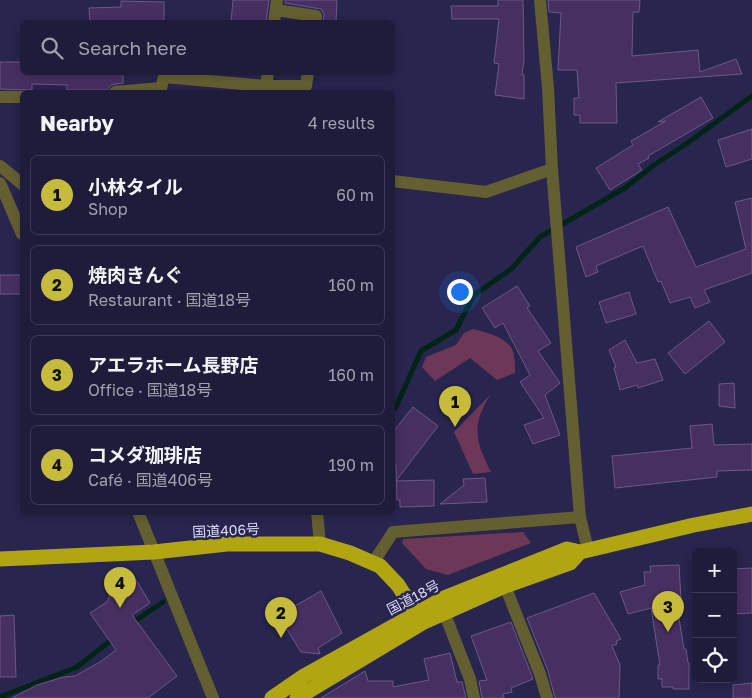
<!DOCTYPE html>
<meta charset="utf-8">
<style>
body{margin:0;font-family:"Golos Text","Noto Sans JP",sans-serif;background:#2b2945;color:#f1f3f6}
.controls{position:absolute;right:15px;bottom:15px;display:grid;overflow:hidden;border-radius:8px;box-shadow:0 2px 8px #0003}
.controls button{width:45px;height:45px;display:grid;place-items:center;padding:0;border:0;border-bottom:1px solid #3c3a54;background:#1e1c3a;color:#f1f3f6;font:25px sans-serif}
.you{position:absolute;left:459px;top:291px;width:18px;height:18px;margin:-12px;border:4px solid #fff;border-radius:50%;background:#1a73e8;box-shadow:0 0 0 8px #1a73e833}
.badge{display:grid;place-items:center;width:32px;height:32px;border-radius:50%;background:#c7bb3c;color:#111;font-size:16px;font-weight:700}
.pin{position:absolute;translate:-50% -41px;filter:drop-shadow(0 1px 2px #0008)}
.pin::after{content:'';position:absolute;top:26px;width:18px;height:15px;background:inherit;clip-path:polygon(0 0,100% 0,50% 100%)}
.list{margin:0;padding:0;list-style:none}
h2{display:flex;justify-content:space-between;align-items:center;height:65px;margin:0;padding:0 20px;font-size:21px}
h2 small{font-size:16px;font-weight:400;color:#a1a1af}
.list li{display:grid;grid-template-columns:32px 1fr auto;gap:15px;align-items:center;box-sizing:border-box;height:80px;margin:0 10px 10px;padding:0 10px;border:1px solid #3c3a54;border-radius:8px}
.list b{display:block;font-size:19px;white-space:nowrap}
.list p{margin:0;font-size:16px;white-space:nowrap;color:#a1a1af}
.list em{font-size:16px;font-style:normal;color:#a1a1af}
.icon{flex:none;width:28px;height:28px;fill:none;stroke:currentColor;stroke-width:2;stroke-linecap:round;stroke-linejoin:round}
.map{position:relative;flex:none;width:752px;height:698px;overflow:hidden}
.search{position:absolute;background:#1e1c3a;box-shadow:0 2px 8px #0003;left:20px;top:20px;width:375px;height:55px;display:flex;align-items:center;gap:12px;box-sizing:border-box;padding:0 18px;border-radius:8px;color:#a1a1af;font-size:19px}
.panel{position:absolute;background:#1e1c3a;box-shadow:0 2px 8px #0003;left:20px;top:90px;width:375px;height:425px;border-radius:8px}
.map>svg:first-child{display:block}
.green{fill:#6d3858}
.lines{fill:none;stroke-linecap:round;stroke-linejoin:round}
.stream{stroke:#002416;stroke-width:5}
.building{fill:#462f61;stroke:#6c5985}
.minor{stroke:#635f31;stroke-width:12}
.highway{stroke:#b1a511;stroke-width:15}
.labels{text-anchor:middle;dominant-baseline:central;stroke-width:5;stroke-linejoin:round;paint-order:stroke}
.street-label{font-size:14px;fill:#dbdcf7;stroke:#28254e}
</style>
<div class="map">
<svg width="752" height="698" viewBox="0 0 752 698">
<rect width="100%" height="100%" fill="#28254e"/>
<!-- green -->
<path class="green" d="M473,329C488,333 512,338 514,356C515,362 515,367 515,373L497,380L470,358L435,381L422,367L426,357L456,345L464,333Z
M491,394C471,425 475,440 491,472L473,474L454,432Z
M523,532L531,543L448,575L426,569L402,543L403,539Z"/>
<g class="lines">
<!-- stream -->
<path class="stream" d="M392,411L395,409L421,351L456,330L474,295L511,269L540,237L625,188L654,165L686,144L752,96
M132,623L163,602
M0,697L77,667L114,638"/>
</g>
<!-- building -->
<path class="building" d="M233,0H269L266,22H231Z
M285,0H337L336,22H323L324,14L321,9L285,3Z
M498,0H523L524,60L522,75H524V99L495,95L499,64L494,63L499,19H452L451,6H498Z
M548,0H640L639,12H633L632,56L698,50L700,72L736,59L742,74L616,83L617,123H580V115H574V98H579L577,70H558L561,13L549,12Z
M121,1L164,2V22H90L89,8L121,7Z
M0,62H22V72H123V83L111,85L107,90H67V85L32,84V90L0,89Z
M701,97L713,118L648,156L649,158L638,164L642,170L610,190L596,168L633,145L631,141L666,121L658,122Z
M752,129V159L726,167L718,140Z
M752,198V273L704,290L710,302L695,308L690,297L670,303L661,281L658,282L643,246L596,266L598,272L586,277L576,247L668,207L696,267L746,249L735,202Z
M0,275H22V294H0Z
M517,286L530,306L527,308L551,343L538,351L560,383L545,395L560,435L533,444L524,425L544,418L520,382L530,375L503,323L495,328L482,308Z
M629,292L636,314L606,323L599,302Z
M709,321L725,342L685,374L668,353Z
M625,340L637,363L655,359L663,380L638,388L637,385L620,390L614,368L616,367L609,350Z
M734,383L735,408L719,406V384Z
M413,407L438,426L396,481L434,480V506L400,507V500H397L396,465L392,468V433Z
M712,424L714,445L752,444V470L717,471V477L615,488L612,456L692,448L690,426Z
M485,478L487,502L440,504L464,485L463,479Z
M679,565L681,600H676L684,649H686L688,663H689V689H673V687H662V679H658V665H660L651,608L628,614L620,592L645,585L644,572H651L650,566Z
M752,568V613L733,614V569Z
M136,580L150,603L132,615L177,676L148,698H12L37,685L64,677L75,676L100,662L116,650L90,613L107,602L111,593L123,585H129Z
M321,591L342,633L318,648L320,654L301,652L283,623L293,618L288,610Z
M594,593L621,639L616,641L617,644L612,646L620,665L619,698H555L548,671L527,618Z
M14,615L16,677H0V616Z
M511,622L533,679L511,688L512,692L503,694L504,698H482L479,681L487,680L471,636Z
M450,653L457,682H462L466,698H321L365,671L368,681H393V687L429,680L424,659Z
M752,683V698H733V685Z"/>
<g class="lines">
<!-- minor -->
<path class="minor" d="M540,0L548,88L552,169L580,517L588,550
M276,10L316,16L315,22
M274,22L277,0
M268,72L266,86H306L308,72
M115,92L161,88L164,77L266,86L265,92
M0,97H22
M0,166L22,184
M392,181L486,192L552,169
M0,183L22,234
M138,512L213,698
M317,512L320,544
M373,563L393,532L580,517
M505,586L540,674L547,698
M444,612L470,679L474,698"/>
<!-- highway -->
<path class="highway" d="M0,559L154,552L227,544H320L350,553L380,566L398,585L422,623
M272,698L304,676L444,598L567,549L580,552L694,525L752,514
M297,698L422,623L505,586L570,563L580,552"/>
</g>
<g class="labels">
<!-- street labels -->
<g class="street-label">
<text transform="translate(226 530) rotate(-3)">国道406号</text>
<text transform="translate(413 597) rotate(-28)">国道18号</text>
</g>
</g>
</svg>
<div class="controls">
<button>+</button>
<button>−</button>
<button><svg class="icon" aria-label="locate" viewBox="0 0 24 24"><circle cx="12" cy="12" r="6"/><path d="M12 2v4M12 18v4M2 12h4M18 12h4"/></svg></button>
</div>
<div class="you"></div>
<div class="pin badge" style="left:455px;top:427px">1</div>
<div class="pin badge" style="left:281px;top:638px">2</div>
<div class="pin badge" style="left:668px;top:632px">3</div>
<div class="pin badge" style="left:120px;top:608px">4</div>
<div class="search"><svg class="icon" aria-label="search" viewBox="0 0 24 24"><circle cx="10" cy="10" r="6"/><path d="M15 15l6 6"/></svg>Search here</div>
<section class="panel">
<h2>Nearby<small>4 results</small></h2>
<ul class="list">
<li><span class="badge">1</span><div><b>小林タイル</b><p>Shop</p></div><em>60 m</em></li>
<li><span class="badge">2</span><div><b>焼肉きんぐ</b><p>Restaurant · 国道18号</p></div><em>160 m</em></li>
<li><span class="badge">3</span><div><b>アエラホーム長野店</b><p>Office · 国道18号</p></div><em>160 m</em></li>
<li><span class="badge">4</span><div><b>コメダ珈琲店</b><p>Café · 国道406号</p></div><em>190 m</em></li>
</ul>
</section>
</div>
